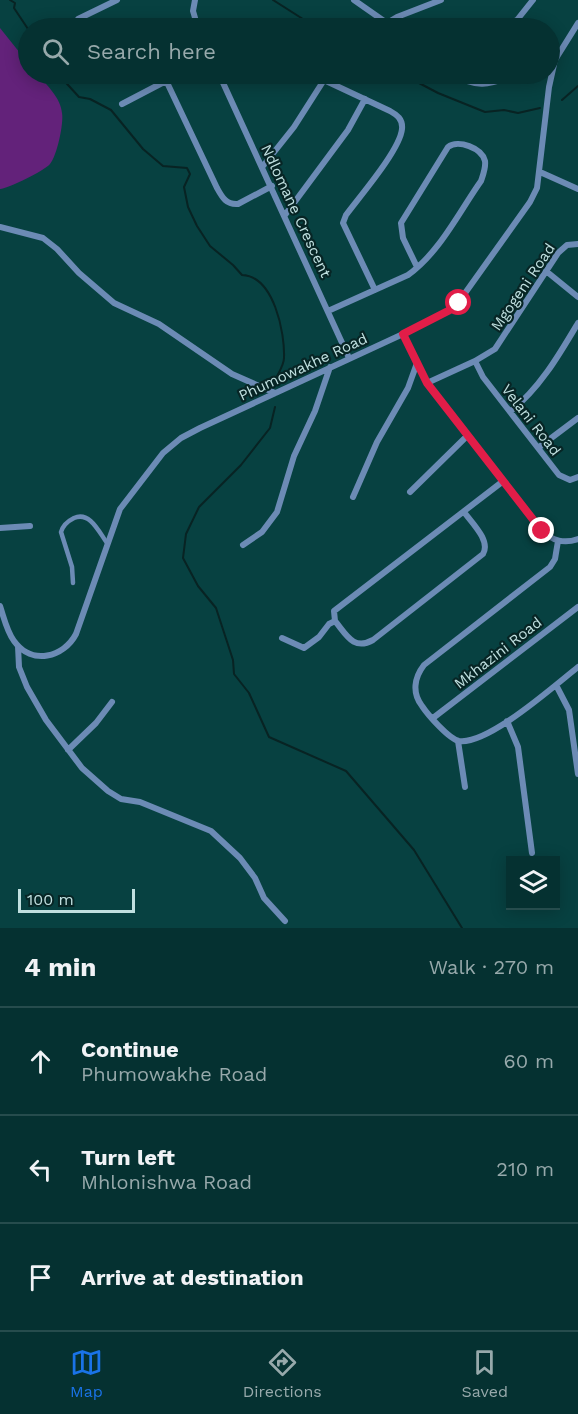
<!DOCTYPE html>
<meta charset="utf-8">
<style>
body{margin:0;font-family:"Work Sans",sans-serif;background:#133d3d;color:#f1f3f6}
.controls{position:absolute;right:18px;bottom:18px;display:grid;overflow:hidden;border-radius:0px;box-shadow:0 3px 15px #0003}
.controls button{width:54px;height:54px;display:grid;place-items:center;padding:0;border:0;border-bottom:2px solid #264c4d;background:#053131;color:#f1f3f6;font:30px sans-serif}
.scale{position:absolute;left:18px;bottom:15px;width:117px;box-sizing:border-box;padding-left:6px;border:3px solid #c0e0e0;border-top:0;font-size:16px;line-height:21px;white-space:nowrap;color:#c0e0e0;-webkit-text-stroke:4px #072525;paint-order:stroke}
.stop{position:absolute;width:18px;height:18px;margin:-14px;border:4px solid #e11d48;border-radius:50%;background:#fff}
.stop.end{background:#e11d48;border-color:#fff;box-shadow:0 2px 6px #0008}
.list{margin:0;padding:0;list-style:none}
h2{display:flex;justify-content:space-between;align-items:center;height:78px;margin:0;padding:0 24px;font-size:26px}
h2 small{font-size:20px;font-weight:400;color:#97a9ab}
.list li{display:grid;grid-template-columns:39px 1fr auto;gap:18px;align-items:center;box-sizing:border-box;height:108px;padding:0 24px;border-top:2px solid #264c4d}
.list b{display:block;font-size:22px;white-space:nowrap}
.list p{margin:0;font-size:20px;white-space:nowrap;color:#97a9ab}
.list em{font-size:20px;font-style:normal;color:#97a9ab}
.icon{flex:none;width:33px;height:33px;fill:none;stroke:currentColor;stroke-width:2;stroke-linecap:round;stroke-linejoin:round}
.map{position:relative;flex:none;width:578px;height:928px;overflow:hidden}
.search{position:absolute;background:#053131;box-shadow:0 3px 15px #0003;left:18px;right:18px;top:18px;height:66px;display:flex;align-items:center;gap:15px;box-sizing:border-box;padding:0 21px;border-radius:33px;color:#97a9ab;font-size:22px}
.sheet{height:402px;background:#053131}
nav{display:flex;justify-content:space-around;align-items:center;box-sizing:border-box;height:84px;border-top:2px solid #264c4d;background:#053131;font-size:16px;color:#97a9ab}
nav a{display:grid;justify-items:center;gap:3px}
nav .on{color:#1a73e8}
.map>svg:first-child{display:block}
.green{fill:#63227a}
.lines{fill:none;stroke-linecap:round;stroke-linejoin:round}
.stream{stroke:#082323;stroke-width:2}
.lane{stroke:#6c8bb5;stroke-width:4.5}
.street{stroke:#6c8bb5;stroke-width:6}
.route{stroke:#e11d48;stroke-width:8}
.labels{text-anchor:middle;dominant-baseline:central;stroke-width:4.5;stroke-linejoin:round;paint-order:stroke}
.street-label{font-size:15px;fill:#c0e0e0;stroke:#072525}
</style>
<div class="map">
<svg width="578" height="928" viewBox="0 0 578 928">
<rect width="100%" height="100%" fill="#074141"/>
<!-- green -->
<path class="green" d="M0,28L28,63V74H37C46,84 61,98 62,113C64,123 57,156 50,164C44,171 9,188 0,189Z"/>
<g class="lines">
<!-- stream -->
<path class="stream" d="M10,0L15,3L14,8L28,29
M273,0L317,28
M58,74L79,97L90,99L111,110L143,149L163,166L187,168L190,174L184,187L188,207L197,226L210,246L233,265L242,275C274,276 285,333 284,358C284,365 278,374 275,380
M402,74L438,93L485,112L504,110L518,113L540,108
M562,100L578,86
M275,407L270,428L241,465L199,507L186,534L183,558L198,586L216,608L233,660L234,674L249,693L269,737L346,771L414,850L462,928"/>
<!-- lane -->
<path class="lane" d="M73,583L72,567L61,532C63,525 68,521 74,518C90,511 99,532 107,543"/>
<!-- street -->
<path class="street" d="M195,0L193,11L198,28
M354,0L394,28
M387,23L397,17L441,0
M78,28L76,24L78,19L117,0
M500,28L517,20L533,0
M163,74L217,188C222,197 226,205 238,204L272,186
M219,74L349,358
M311,74L390,111C397,115 403,119 402,129C400,150 360,196 346,215L343,223L375,290
M455,74C478,91 494,82 519,74
M122,104L166,81
M263,166L294,127L324,80
M540,172L578,189
M285,215L348,130L365,99
M0,227L43,238L57,249L79,273L114,303L159,324L232,374L275,393
M546,271L578,297
M328,311L408,275C440,252 459,212 481,181C483,175 486,168 485,161C482,148 458,139 448,147L401,223L403,238L417,267
M403,334L427,383L542,531C553,541 564,544 578,539
M475,361L483,377L559,475L570,480L578,477
M427,383L475,361L495,349L558,253L567,245L578,244
M510,412C540,388 559,355 578,323
M538,448L578,418
M410,492L467,436
M353,497L377,442L408,388L417,363
M464,512C472,523 491,541 483,554L373,640C353,651 346,634 335,621L334,611L502,482
M0,528L30,526
M558,541L555,559L550,567L424,665C414,678 412,693 422,706C428,715 449,739 459,741C488,745 554,686 578,667
M243,545L262,532L277,512L294,456L315,411L330,367
M0,606C4,618 7,632 14,641C32,666 64,657 76,634L120,509L163,453L181,438L200,428L403,334L448,311L458,303L530,202L537,188L549,87L555,60L578,23
M282,638L304,648L319,637L329,624L335,621
M18,646L19,667L27,687L46,720L82,768L108,791L121,799L140,802L211,831L240,858L255,878L264,898L285,921
M556,685L569,710L578,774
M433,718L578,607
M507,721L518,747L532,853
M458,741L465,787
M68,750L96,723L112,702"/>
</g>
<g class="lines">
<!-- route -->
<path class="route" d="M459,303L448,311L403,334L427,383L542,531"/>
</g>
<g class="labels">
<!-- street labels -->
<g class="street-label">
<text transform="translate(296 211) rotate(65)">Ndlomane Crescent</text>
<text transform="translate(523 287) rotate(-56)">Mgogeni Road</text>
<text transform="translate(303 367) rotate(-25)">Phumowakhe Road</text>
<text transform="translate(531 420) rotate(52)">Velani Road</text>
<text transform="translate(498 653) rotate(-38)">Mkhazini Road</text>
</g>
</g>
</svg>
<div class="controls">
<button><svg class="icon" aria-label="layers" viewBox="0 0 24 24"><path d="M12 4l9 5-9 5-9-5zM3 14l9 5 9-5"/></svg></button>
</div>
<div class="scale">100 m</div>
<div class="stop" style="left:459px;top:303px"></div>
<div class="stop end" style="left:542px;top:531px"></div>
<div class="search"><svg class="icon" aria-label="search" viewBox="0 0 24 24"><circle cx="10" cy="10" r="6"/><path d="M15 15l6 6"/></svg>Search here</div>
</div>
<section class="sheet">
<h2>4 min<small>Walk · 270 m</small></h2>
<ul class="list">
<li><svg class="icon" aria-label="ahead" viewBox="0 0 24 24"><path d="M12 20V5M6 11l6-6 6 6"/></svg><div><b>Continue</b><p>Phumowakhe Road</p></div><em>60 m</em></li>
<li><svg class="icon" aria-label="left" viewBox="0 0 24 24"><path d="M17 20v-9H6M10 6l-5 5 5 5"/></svg><div><b>Turn left</b><p>Mhlonishwa Road</p></div><em>210 m</em></li>
<li><svg class="icon" aria-label="arrive" viewBox="0 0 24 24"><path d="M6 21V4h12l-3 4 3 4H6"/></svg><div><b>Arrive at destination</b></div></li>
</ul>
</section>
<nav>
<a class="on"><svg class="icon" aria-label="map" viewBox="0 0 24 24"><path d="M3 6l6-2 6 2 6-2v14l-6 2-6-2-6 2zM9 4v14M15 6v14"/></svg>Map</a>
<a><svg class="icon" aria-label="directions" viewBox="0 0 24 24"><path d="M12 3l9 9-9 9-9-9zM9 14v-3h6M13 9l2 2-2 2"/></svg>Directions</a>
<a><svg class="icon" aria-label="saved" viewBox="0 0 24 24"><path d="M7 4h10v16l-5-4-5 4z"/></svg>Saved</a>
</nav>
